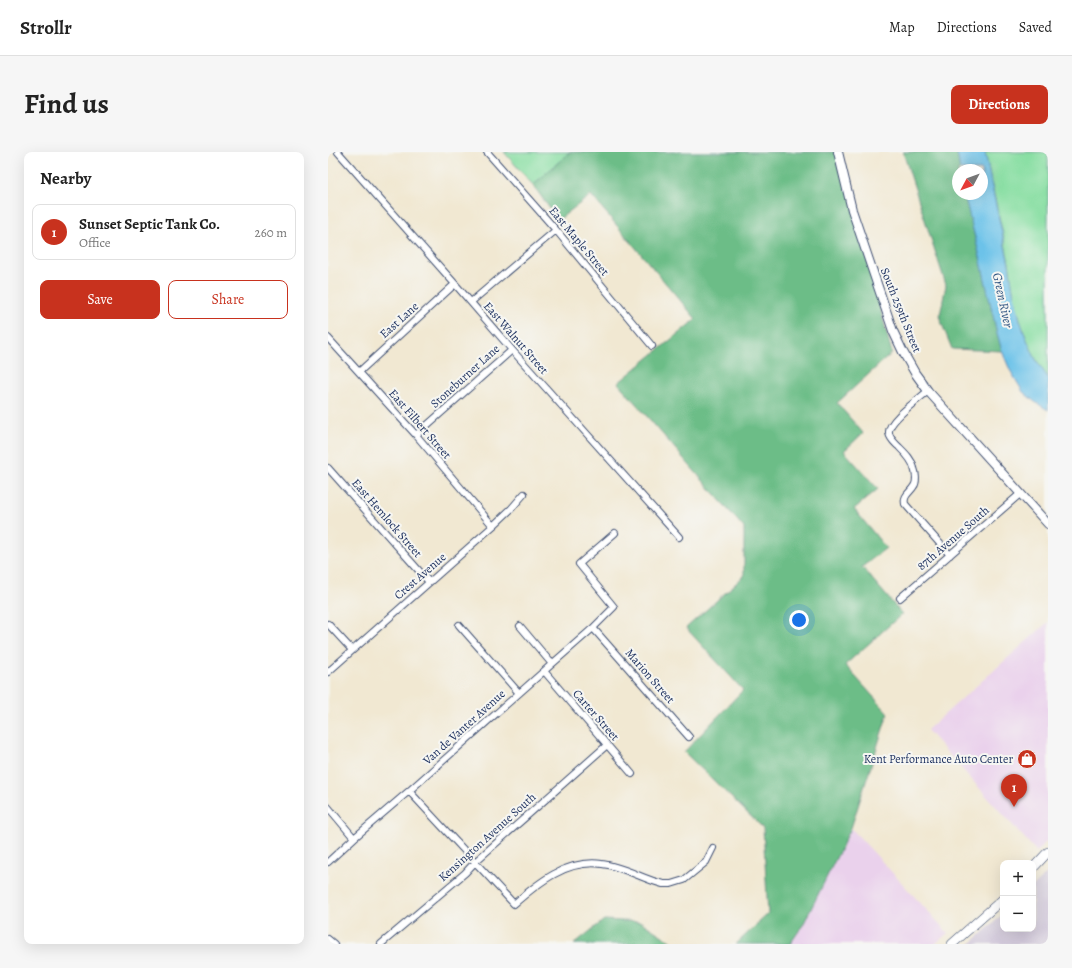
<!DOCTYPE html>
<meta charset="utf-8">
<style>
body{margin:0;font-family:Alegreya,serif;background:#f6f6f6;color:#222}
.controls{position:absolute;right:12px;bottom:12px;display:grid;overflow:hidden;border-radius:8px;box-shadow:0 4px 16px #0002}
.controls button{width:36px;height:36px;display:grid;place-items:center;padding:0;border:0;border-bottom:1px solid #e0e0e0;background:#fff;color:#222;font:20px sans-serif}
.compass{position:absolute;left:624px;top:12px;width:36px;height:36px;border-radius:50%;background:#fff;box-shadow:0 4px 16px #0002;rotate:229deg}
.you{position:absolute;left:471px;top:468px;width:14px;height:14px;margin:-10px;border:3px solid #fff;border-radius:50%;background:#1a73e8;box-shadow:0 0 0 6px #1a73e833}
.badge{display:grid;place-items:center;width:26px;height:26px;border-radius:50%;background:#c8321e;color:#fff;font-size:13px;font-weight:700}
.pin{position:absolute;translate:-50% -33px;filter:drop-shadow(0 1px 2px #0008)}
.pin::after{content:'';position:absolute;top:21px;width:14px;height:12px;background:inherit;clip-path:polygon(0 0,100% 0,50% 100%)}
.list{margin:0;padding:0;list-style:none}
h2{display:flex;justify-content:space-between;align-items:center;height:52px;margin:0;padding:0 16px;font-size:17px}
h2 small{font-size:13px;font-weight:400;color:#767676}
.list li{display:grid;grid-template-columns:26px 1fr auto;gap:12px;align-items:center;box-sizing:border-box;height:56px;margin:0 8px 8px;padding:0 8px;border:1px solid #e0e0e0;border-radius:8px}
.list b{display:block;font-size:15px;white-space:nowrap}
.list p{margin:0;font-size:13px;white-space:nowrap;color:#767676}
.list em{font-size:13px;font-style:normal;color:#767676}
.actions{display:flex;gap:8px;padding:12px 16px}
.actions a{flex:1;padding:9px 0;border:1px solid #c8321e;border-radius:8px;text-align:center;font-size:14px;color:#c8321e}
.actions .main{background:#c8321e;color:#fff}
.map{position:relative;flex:none;width:720px;height:792px;overflow:hidden;border-radius:8px}
header{display:flex;align-items:center;gap:24px;box-sizing:border-box;height:56px;padding:0 20px;background:#fff;border-bottom:1px solid #e0e0e0}
header strong{font-size:19px}
nav{display:flex;gap:22px;margin-inline-start:auto;font-size:14px}
.intro{display:flex;align-items:center;justify-content:space-between;box-sizing:border-box;height:96px;padding:0 24px}
h1{margin:0;font-size:28px}
.button{padding:10px 18px;border-radius:8px;background:#c8321e;color:#fff;font-size:14px;font-weight:700}
main{display:flex;gap:24px;padding:0 24px}
aside{flex:1;background:#fff;border-radius:8px;box-shadow:0 4px 16px #0002}
.map>svg:first-child{display:block}
.built{fill:#ead1ec}
.industrial{fill:#cabfd6}
.green{fill:#86dea1;stroke:#508680}
.forest{fill:#6cbd87;stroke:#447672}
.water{fill:#6cc2e9;stroke:#4478a4}
.lines{fill:none;stroke-linecap:round;stroke-linejoin:round}
.minor-casing{stroke:#3b4b6f;stroke-width:8}
.tertiary-casing{stroke:#3b4b6f;stroke-width:10}
.secondary-casing{stroke:#3b4b6f;stroke-width:10}
.minor{stroke:#fff;stroke-width:6}
.tertiary{stroke:#fff;stroke-width:8}
.secondary{stroke:#fff;stroke-width:9}
.labels{text-anchor:middle;dominant-baseline:central;stroke-width:4;stroke-linejoin:round;paint-order:stroke}
.street-label{font-size:12px;fill:#1b2f5e;stroke:#f6f6f2}
.poi-label{font-size:12px;fill:#1b2f5e;stroke:#f6f6f2;text-anchor:end}
.water-label{font-size:13px;font-style:italic;fill:#2f5481;stroke:#f6f6f2}
</style>
<header>
<strong>Strollr</strong>
<nav><a>Map</a><a>Directions</a><a>Saved</a></nav>
</header>
<div class="intro"><h1>Find us</h1><a class="button">Directions</a></div>
<main>
<aside>
<h2>Nearby<small></small></h2>
<ul class="list">
<li><span class="badge">1</span><div><b>Sunset Septic Tank Co.</b><p>Office</p></div><em>260 m</em></li>
</ul>
<div class="actions"><a class="main">Save</a><a>Share</a></div>
</aside>
<div class="map">
<svg width="720" height="792" viewBox="0 0 720 792">
<rect width="100%" height="100%" fill="#f6f6f2"/>
<filter id="ink" filterUnits="userSpaceOnUse"><feTurbulence type="fractalNoise" baseFrequency=".025" numOctaves="2"/><feDisplacementMap in="SourceGraphic" scale="8" xChannelSelector="R" yChannelSelector="G"/><feConvolveMatrix kernelMatrix="1 2 1 2 8 2 1 2 1" color-interpolation-filters="sRGB"/></filter>
<filter id="wash" filterUnits="userSpaceOnUse"><feTurbulence type="fractalNoise" baseFrequency=".012" numOctaves="4" result="noise"/><feDisplacementMap in="SourceGraphic" scale="16" xChannelSelector="R" yChannelSelector="G"/><feGaussianBlur stdDeviation="0.9" result="paint"/><feColorMatrix in="noise" values="0 0 0 0 0 0 0 0 0 0 0 0 0 0 0 0 0 1.4 0 .05"/><feComposite in="paint" operator="in"/></filter>
<g filter="url(#wash)">
<rect width="100%" height="100%" fill="#f1e8d2"/>
<!-- built -->
<path class="built" d="M720,470V687L709,700L599,578Z
M523,676L620,781L607,792H453L475,773Z"/>
<!-- industrial -->
<path class="industrial" d="M720,720V792H642L675,762V777H705V735Z"/>
<!-- green -->
<path class="green" d="M176,0H242L205,33Z
M657,0H720V226C701,201 691,169 685,138C683,129 683,120 681,111C674,74 664,37 657,0Z"/>
<!-- forest -->
<path class="forest" d="M242,0H511L564,201L509,251L535,281L516,299L550,337L526,357L558,396L534,415L574,462L517,513L560,561L523,676L475,773L462,792H408L440,762L435,676L356,600L415,538L358,476L416,424V376L290,231L368,167L263,43L230,68L205,33Z
M575,0H629L632,18H630V42H636L652,105L669,181L674,199L624,197L614,172L612,163L618,133Z
M276,768L313,770L347,792H246Z"/>
<!-- water -->
<path class="water" d="M629,0H657L664,35L681,112L685,139L692,168L697,183L707,206L720,226V258L707,250L695,240L682,218L674,199L669,181L652,105L636,42H654V18H632Z"/>
</g>
<g filter="url(#ink)">
<g class="lines">
<defs>
<path id="minor" d="M10,0L127,132L184,198L351,385
M159,0L228,78L324,194
M143,150L228,78
M0,186L88,283L165,374
M31,220L127,132
M600,239C591,247 559,269 561,281C562,287 566,290 570,294C576,300 584,307 586,316C588,321 589,330 586,334C582,341 575,343 577,352L622,403
M88,283L184,198
M0,316L101,430
M572,446L692,342
M0,472L24,498
M131,473L191,541
M192,474L224,512
M265,476L361,585
M216,519L304,622
M0,520L165,374L183,357L196,342
M81,639L186,752C210,731 239,707 274,712C294,714 315,727 335,732H343L356,728L378,710L385,696
M0,655L26,686
M0,710L26,686L81,639L224,512L265,476L286,455L251,412L287,381
M0,787L6,792
M53,792L137,721L148,709L279,593"/>
<path id="tertiary" d="M510,0L524,58L565,179L575,200L587,221L600,239L720,372"/>
<path id="secondary" d="M705,716L720,700
M624,792L675,747"/>
</defs>
<!-- minor casing -->
<use href="#minor" class="minor-casing"/>
<!-- tertiary casing -->
<use href="#tertiary" class="tertiary-casing"/>
<!-- secondary casing -->
<use href="#secondary" class="secondary-casing"/>
<!-- minor -->
<use href="#minor" class="minor"/>
<!-- tertiary -->
<use href="#tertiary" class="tertiary"/>
<!-- secondary -->
<use href="#secondary" class="secondary"/>
</g>
</g>
<!-- icons -->
<defs>
<symbol id="shop-disc" viewBox="-11 -11 22 22"><circle r="9.5" fill="#c8321e" stroke="#f6f6f2"/><path d="M-5-2.5h2.3a2.7 3.5 0 0 1 5.4 0H5L5.5 6h-11ZM-1.5-2.5h3a1.5 2.3 0 0 0-3 0Z" fill="#fff"/></symbol>
</defs>
<g fill-rule="evenodd">
<use href="#shop-disc" x="688" y="596" width="22" height="22"/>
</g>
<g class="labels">
<!-- street labels -->
<g class="street-label">
<text transform="translate(251 89) rotate(50)">East Maple Street</text>
<text transform="translate(573 158) rotate(68)">South 259th Street</text>
<text transform="translate(71 168) rotate(-42)">East Lane</text>
<text transform="translate(188 186) rotate(49)">East Walnut Street</text>
<text transform="translate(137 224) rotate(-42)">Stoneburner Lane</text>
<text transform="translate(92 272) rotate(49)">East Filbert Street</text>
<text transform="translate(59 366) rotate(49)">East Hemlock Street</text>
<text transform="translate(625 386) rotate(-41)">87th Avenue South</text>
<text transform="translate(92 424) rotate(-41)">Crest Avenue</text>
<text transform="translate(322 524) rotate(49)">Marion Street</text>
<text transform="translate(268 563) rotate(49)">Carter Street</text>
<text transform="translate(136 575) rotate(-42)">Van de Vanter Avenue</text>
<text transform="translate(159 685) rotate(-42)">Kensington Avenue South</text>
</g>
<!-- poi labels -->
<g class="poi-label">
<text x="685" y="607">Kent Performance Auto Center</text>
</g>
<!-- water labels -->
<g class="water-label">
<text transform="translate(675 148) rotate(78)">Green River</text>
</g>
</g>
</svg>
<div class="controls">
<button>+</button>
<button>−</button>
</div>
<svg class="compass" viewBox="-18 -18 36 36"><path d="M0-13l5 13h-10z" fill="#e53935"/><path d="M0 13l5-13h-10z" fill="#767676"/></svg>
<div class="you"></div>
<div class="pin badge" style="left:686px;top:655px">1</div>
</div>
</main>
